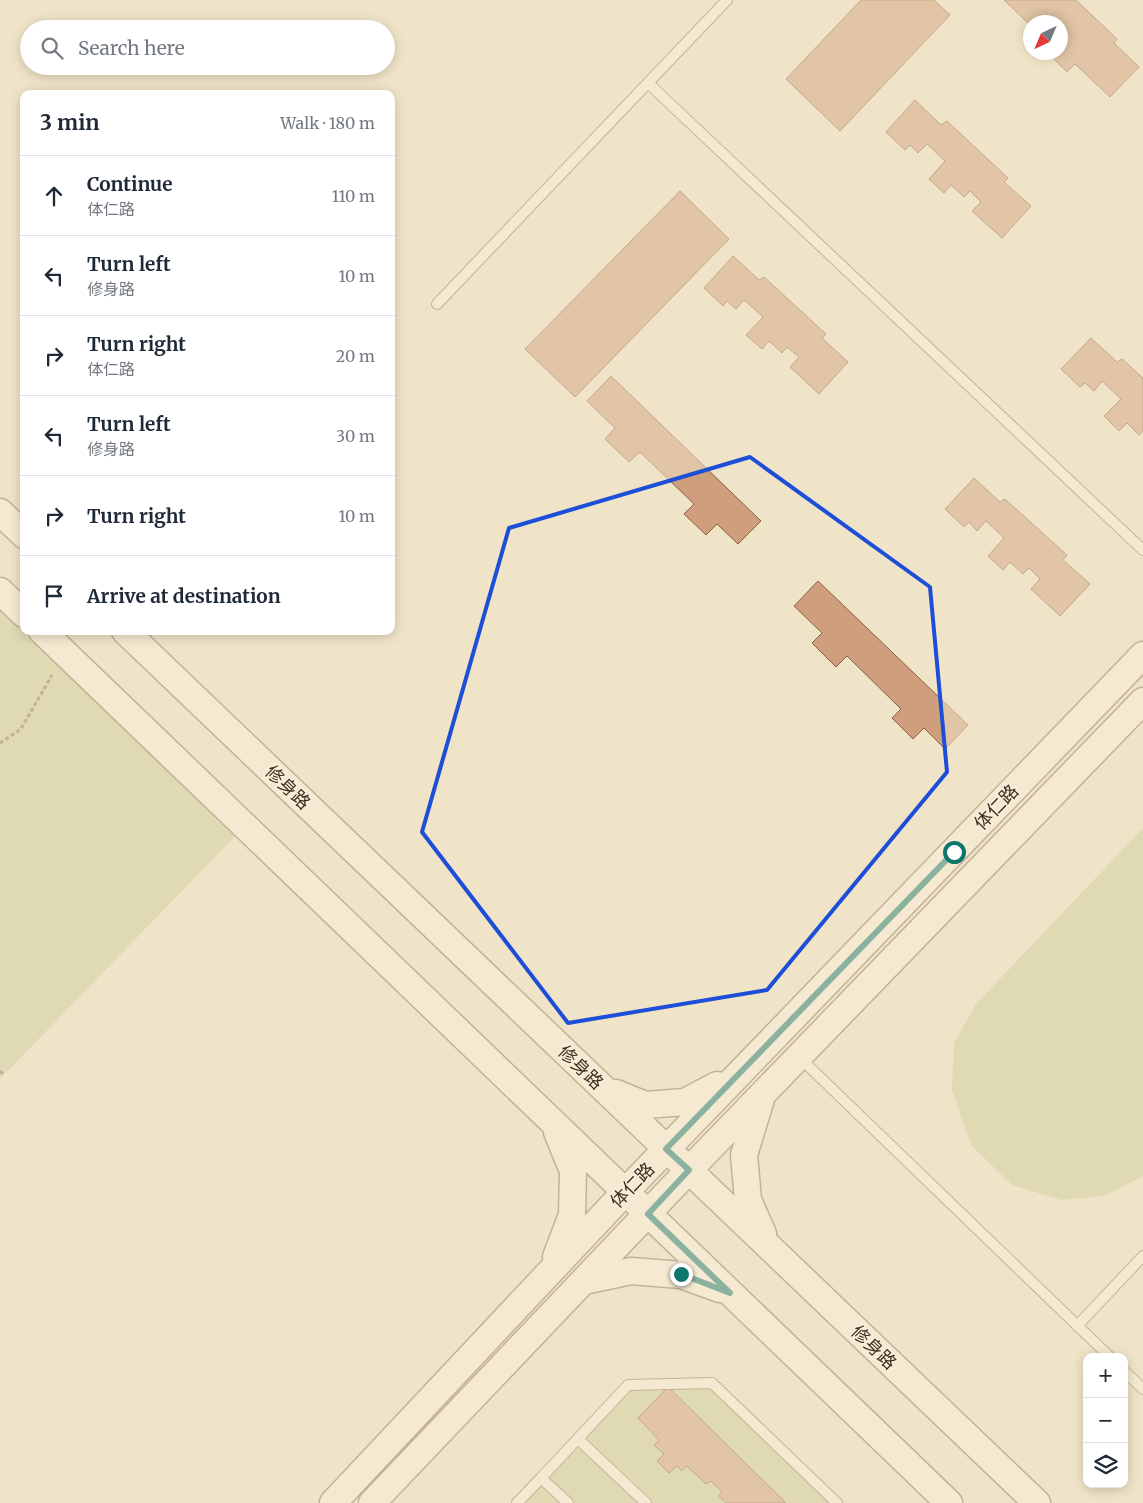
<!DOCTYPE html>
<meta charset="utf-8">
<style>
body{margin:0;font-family:Merriweather,"Noto Sans SC",serif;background:#f2f2f3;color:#1f2937}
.controls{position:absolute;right:15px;bottom:15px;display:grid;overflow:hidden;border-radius:10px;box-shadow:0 2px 12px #0003}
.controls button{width:45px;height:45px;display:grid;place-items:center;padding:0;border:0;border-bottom:1px solid #e0e1e3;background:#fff;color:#1f2937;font:25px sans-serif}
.compass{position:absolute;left:1023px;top:15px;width:45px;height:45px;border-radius:50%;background:#fff;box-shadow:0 2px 12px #0003;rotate:224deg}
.stop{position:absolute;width:15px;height:15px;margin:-11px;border:4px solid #0f766e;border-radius:50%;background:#fff}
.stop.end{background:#0f766e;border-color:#fff;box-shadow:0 1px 5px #0008}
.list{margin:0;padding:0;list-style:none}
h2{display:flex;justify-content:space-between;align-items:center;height:65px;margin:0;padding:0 20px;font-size:21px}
h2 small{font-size:16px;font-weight:400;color:#747a83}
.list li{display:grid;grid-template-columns:32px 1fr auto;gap:15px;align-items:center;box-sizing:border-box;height:80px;padding:0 20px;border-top:1px solid #e0e1e3}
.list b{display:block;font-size:19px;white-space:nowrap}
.list p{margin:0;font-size:16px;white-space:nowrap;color:#747a83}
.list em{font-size:16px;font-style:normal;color:#747a83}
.icon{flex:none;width:28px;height:28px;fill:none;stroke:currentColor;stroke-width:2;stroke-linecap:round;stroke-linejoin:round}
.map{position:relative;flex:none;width:1143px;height:1503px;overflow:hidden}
.search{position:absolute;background:#fff;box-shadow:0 2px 12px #0003;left:20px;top:20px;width:375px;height:55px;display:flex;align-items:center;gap:12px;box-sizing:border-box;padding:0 18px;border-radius:28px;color:#747a83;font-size:19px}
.panel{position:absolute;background:#fff;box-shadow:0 2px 12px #0003;left:20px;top:90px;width:375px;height:545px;border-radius:10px}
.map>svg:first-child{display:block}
.green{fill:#c9cf9b}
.building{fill:#cf9f7d;stroke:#8d5f41}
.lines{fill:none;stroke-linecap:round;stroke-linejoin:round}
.service-casing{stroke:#8d765c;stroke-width:12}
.tertiary-casing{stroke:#8d765c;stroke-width:29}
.path{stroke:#8d765c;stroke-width:3;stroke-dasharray:4 2.5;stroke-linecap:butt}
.service{stroke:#faf1dc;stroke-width:10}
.tertiary{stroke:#faf1dc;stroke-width:26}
.route{stroke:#0f766e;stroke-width:6}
.marked{fill:none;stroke:#1d4ed8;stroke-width:4;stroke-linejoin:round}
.labels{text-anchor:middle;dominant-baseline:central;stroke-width:4;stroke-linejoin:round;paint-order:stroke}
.street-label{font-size:18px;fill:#3d2e20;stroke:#f7eed8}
</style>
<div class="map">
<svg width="1143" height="1503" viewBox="0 0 1143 1503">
<rect width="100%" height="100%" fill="#f0e4c8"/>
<!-- green -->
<path class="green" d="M0,591L24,613V631H42L245,826L0,1079Z
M1143,828V1176L1104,1196L1061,1200L1012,1185L971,1145L952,1089L954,1043L976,1004Z
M712,1383L837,1503H516L628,1385Z"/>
<!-- building -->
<path class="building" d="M861,0H934L950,15L840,131L786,79Z
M1004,0H1076L1117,39L1114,43L1139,67L1110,97L1075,64L1067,72L1047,52H1060V22H1030V25Z
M915,100L941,125L947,121L1008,178L1004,182L1031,206L1002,238L972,211L981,202L970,191L964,197L951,185L944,193L929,179L945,161L927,144L918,153L910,145L905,150L886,132Z
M680,191L729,239L575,397L525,349Z
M733,256L759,280L764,277L826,334L822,338L848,362L819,394L790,367L799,357L787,347L782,353L769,341L762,349L746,335L763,317L744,300L736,309L727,301L723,306L704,288Z
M1091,338L1117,362L1122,359L1143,378V431L1139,435L1127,423L1119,431L1104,416L1121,399L1102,381L1094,391L1085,383L1080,387L1061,369Z
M611,376L761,521L738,544L717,524L706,535L684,514L694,504L640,452L629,462L605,439L615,428L587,401Z
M974,478L1000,502L1005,499L1067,555L1063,560L1090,584L1060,616L1031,589L1040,579L1029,568L1023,574L1010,562L1003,570L988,556L1004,538L986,521L977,531L969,522L964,527L945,509Z
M818,581L968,725L945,749L924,728L913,739L892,718L901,709L847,656L836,667L812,643L822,633L794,606Z
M668,1387L786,1503H726L719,1496L722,1492L711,1481L706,1484L687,1466L682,1471L677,1466L669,1473L657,1461L664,1454L654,1445L659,1440L638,1418Z"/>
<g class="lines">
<defs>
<path id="service" d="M648,83L1143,550
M437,304L727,0
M799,1057L1110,1357
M1077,1326L1143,1256
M1124,1371L1143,1389
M578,1439L646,1503
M517,1503L541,1478
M568,1503L541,1478L628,1385L712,1383L837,1503"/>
<path id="tertiary" d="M0,512L24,535
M0,591L24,614
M42,631L949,1503
M125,631L1037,1503
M616,1093L645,1105L685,1102L717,1085
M761,1099L744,1155L748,1200L763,1234
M556,1257L572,1215L573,1171L557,1132
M584,1281L631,1271L681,1275L720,1289
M333,1503L625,1192L1143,655
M372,1503L689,1170L1143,701"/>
</defs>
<!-- service casing -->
<use href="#service" class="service-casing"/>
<!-- tertiary casing -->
<use href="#tertiary" class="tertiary-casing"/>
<!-- path -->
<path class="path" d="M0,743L21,729L52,675
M0,1071L3,1074"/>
<!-- service -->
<use href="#service" class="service"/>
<!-- tertiary -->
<use href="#tertiary" class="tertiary"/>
</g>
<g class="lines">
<!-- route -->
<path class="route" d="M681,1274L730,1293L648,1214L689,1170L666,1149L954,852"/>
</g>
<!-- marked area -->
<path d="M0 0H1143V1503H0ZM750,457L930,587L947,772L767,990L568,1023L422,832L509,528Z" fill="#f0e4c8" fill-opacity=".55" fill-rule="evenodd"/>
<path class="marked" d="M750,457L930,587L947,772L767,990L568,1023L422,832L509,528Z"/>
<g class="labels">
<!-- street labels -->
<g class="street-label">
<text transform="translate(288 787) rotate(44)">修身路</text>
<text transform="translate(996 807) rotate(-46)">体仁路</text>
<text transform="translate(581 1067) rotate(44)">修身路</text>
<text transform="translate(632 1185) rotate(-46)">体仁路</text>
<text transform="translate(874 1347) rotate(44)">修身路</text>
</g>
</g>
</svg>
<div class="controls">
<button>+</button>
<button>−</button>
<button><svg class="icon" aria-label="layers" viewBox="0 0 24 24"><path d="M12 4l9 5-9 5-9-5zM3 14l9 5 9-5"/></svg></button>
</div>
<svg class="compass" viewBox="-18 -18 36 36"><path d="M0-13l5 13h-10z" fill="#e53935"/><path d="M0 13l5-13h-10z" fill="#747a83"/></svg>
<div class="stop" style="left:954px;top:852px"></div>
<div class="stop end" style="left:681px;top:1274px"></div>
<div class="search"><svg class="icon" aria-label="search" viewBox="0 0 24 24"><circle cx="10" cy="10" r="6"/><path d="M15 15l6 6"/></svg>Search here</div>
<section class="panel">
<h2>3 min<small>Walk · 180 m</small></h2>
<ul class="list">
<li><svg class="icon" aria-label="ahead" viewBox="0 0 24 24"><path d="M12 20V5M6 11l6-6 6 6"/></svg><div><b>Continue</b><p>体仁路</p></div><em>110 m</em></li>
<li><svg class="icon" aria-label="left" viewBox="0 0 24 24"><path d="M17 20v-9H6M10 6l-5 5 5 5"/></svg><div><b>Turn left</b><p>修身路</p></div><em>10 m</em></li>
<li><svg class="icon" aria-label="right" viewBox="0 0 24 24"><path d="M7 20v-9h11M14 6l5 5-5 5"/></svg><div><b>Turn right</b><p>体仁路</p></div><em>20 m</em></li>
<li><svg class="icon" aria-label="left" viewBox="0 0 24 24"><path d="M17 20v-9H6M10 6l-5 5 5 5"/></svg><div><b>Turn left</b><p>修身路</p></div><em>30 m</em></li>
<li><svg class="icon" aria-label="right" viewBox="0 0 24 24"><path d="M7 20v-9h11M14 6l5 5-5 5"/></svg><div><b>Turn right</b></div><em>10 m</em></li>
<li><svg class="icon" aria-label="arrive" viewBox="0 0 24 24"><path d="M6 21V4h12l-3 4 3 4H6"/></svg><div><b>Arrive at destination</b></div></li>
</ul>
</section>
</div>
